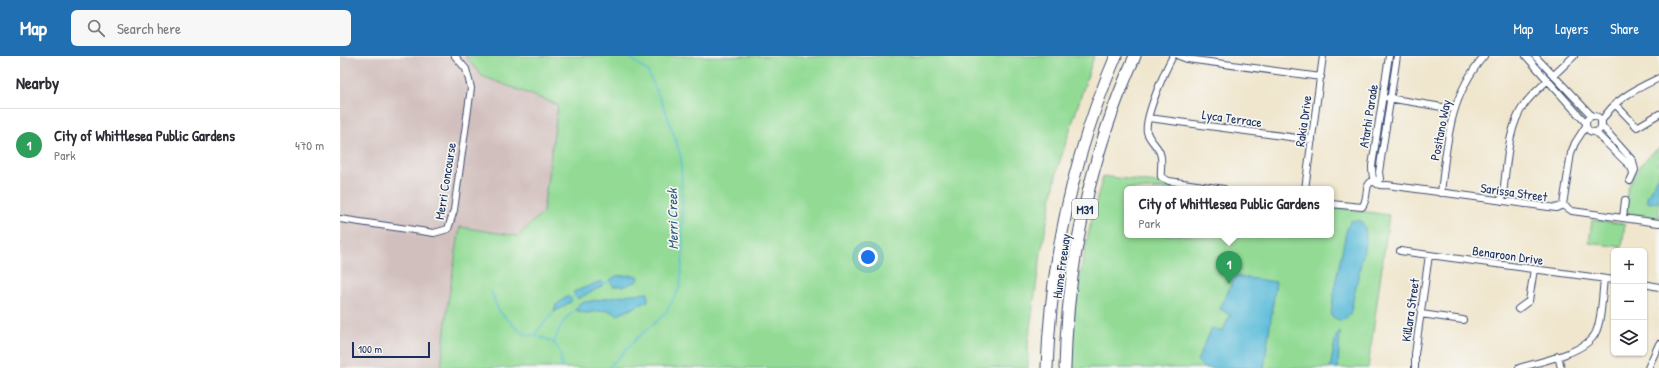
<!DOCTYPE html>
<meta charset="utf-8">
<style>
body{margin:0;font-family:"Patrick Hand",sans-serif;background:#f7f7f7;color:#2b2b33}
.controls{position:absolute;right:12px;bottom:12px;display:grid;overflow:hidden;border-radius:6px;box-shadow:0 1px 3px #0004}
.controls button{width:36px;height:36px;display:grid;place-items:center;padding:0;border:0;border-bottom:1px solid #e1e1e2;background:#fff;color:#2b2b33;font:20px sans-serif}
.scale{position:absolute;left:12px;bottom:10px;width:78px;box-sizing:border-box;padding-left:4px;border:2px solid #1b2f5e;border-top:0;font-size:11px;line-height:14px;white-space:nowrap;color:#1b2f5e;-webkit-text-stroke:3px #f6f6f2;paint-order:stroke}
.you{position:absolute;left:528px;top:201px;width:14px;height:14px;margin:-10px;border:3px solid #fff;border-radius:50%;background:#1a73e8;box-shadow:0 0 0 6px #1a73e833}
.badge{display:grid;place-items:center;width:26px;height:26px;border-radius:50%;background:#1f6fb2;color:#fff;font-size:13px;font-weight:700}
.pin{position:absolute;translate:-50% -33px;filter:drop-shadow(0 1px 2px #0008)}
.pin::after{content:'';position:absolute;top:21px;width:14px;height:12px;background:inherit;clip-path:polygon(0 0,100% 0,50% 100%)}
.popup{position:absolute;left:784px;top:130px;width:210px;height:52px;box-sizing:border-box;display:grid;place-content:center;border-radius:6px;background:#fff;filter:drop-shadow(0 1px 3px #0005);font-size:13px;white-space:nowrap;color:#7c7c81}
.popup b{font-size:15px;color:#2b2b33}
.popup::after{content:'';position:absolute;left:50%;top:100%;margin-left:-8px;border:8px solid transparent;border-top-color:#fff}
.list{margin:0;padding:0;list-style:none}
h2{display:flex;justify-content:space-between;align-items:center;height:52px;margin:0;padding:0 16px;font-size:17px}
h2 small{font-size:13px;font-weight:400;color:#7c7c81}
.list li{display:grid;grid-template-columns:26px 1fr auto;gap:12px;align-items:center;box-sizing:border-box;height:72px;padding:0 16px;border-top:1px solid #e1e1e2}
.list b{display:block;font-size:15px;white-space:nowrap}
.list p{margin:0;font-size:13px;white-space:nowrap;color:#7c7c81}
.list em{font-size:13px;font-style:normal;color:#7c7c81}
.icon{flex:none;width:22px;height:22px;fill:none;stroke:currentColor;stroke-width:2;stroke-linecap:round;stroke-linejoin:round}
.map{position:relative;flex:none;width:1319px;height:312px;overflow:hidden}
header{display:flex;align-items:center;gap:24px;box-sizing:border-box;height:56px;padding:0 20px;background:#1f6fb2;color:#fff}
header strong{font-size:19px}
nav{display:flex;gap:22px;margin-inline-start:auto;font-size:14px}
.search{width:280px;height:36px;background:#f7f7f7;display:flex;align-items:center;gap:10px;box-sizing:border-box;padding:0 14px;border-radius:6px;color:#7c7c81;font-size:15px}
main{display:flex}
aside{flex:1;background:#fff}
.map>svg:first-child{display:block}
.industrial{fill:#d1bfbd}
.green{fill:#93db95;stroke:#57857a}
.water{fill:#5cbcda;stroke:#3c769c}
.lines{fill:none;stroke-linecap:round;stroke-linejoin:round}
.stream{stroke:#5cbcda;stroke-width:1.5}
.street-casing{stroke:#3b4a6f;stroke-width:8}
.highway-casing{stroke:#3b4a6f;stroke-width:13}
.street{stroke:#fff;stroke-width:6}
.highway{stroke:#fff;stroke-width:11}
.labels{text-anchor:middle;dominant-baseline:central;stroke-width:3.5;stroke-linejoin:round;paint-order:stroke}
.shield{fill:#f6f6f2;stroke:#5d6b8a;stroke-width:1}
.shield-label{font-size:12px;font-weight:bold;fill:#1b2f5e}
.street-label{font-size:13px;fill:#1b2f5e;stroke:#f6f6f2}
.water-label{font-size:14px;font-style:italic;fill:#2e5983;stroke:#f6f6f2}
</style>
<header>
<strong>Map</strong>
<div class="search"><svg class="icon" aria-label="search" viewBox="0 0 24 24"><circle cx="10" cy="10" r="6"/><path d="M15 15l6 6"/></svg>Search here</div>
<nav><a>Map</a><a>Layers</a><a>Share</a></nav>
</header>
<main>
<aside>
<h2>Nearby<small></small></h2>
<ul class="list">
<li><span class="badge" style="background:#2e9e5b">1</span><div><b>City of Whittlesea Public Gardens</b><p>Park</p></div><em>470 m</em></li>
</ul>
</aside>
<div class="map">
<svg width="1319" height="312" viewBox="0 0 1319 312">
<rect width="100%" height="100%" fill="#f6f6f2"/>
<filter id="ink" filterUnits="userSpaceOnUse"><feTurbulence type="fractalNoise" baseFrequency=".025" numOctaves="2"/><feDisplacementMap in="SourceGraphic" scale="8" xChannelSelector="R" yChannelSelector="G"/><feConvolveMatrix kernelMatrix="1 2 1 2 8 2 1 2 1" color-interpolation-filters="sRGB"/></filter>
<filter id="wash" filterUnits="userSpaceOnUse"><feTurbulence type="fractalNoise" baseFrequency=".012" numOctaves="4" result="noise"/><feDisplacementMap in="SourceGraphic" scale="16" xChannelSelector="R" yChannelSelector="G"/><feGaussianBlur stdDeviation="0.9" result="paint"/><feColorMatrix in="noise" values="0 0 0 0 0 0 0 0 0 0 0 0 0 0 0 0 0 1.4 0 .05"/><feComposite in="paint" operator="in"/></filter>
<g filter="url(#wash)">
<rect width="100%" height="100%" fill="#f0e6cd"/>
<!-- industrial -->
<path class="industrial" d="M0,0H125L142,20L218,48L203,156L178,180L120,171L108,246L101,312H0Z"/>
<!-- green -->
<path class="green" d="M125,0H754L717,114L701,197L688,286V312H101L108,246L120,171L178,180L203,156L218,49L142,20Z
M1216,27L1246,58L1243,60L1215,28Z
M1319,92V162L1287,157C1282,130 1298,107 1319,92Z
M763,120L862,133H787V179H991V151L1049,159L1028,312H732C731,249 746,181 763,120Z
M1252,164L1285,168L1282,191L1249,187Z"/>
<!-- water -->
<path class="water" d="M1319,119V146L1309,147L1307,145V141Z
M1017,164L1022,166L1025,172L1026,184L1010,259L1001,265L991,260L994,233L1007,172L1011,165Z
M294,219L299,221L296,226L285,230H273L270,224L276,220Z
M895,220L936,226L924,312H864L857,305L872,272L882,276L890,259L880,253Z
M262,225V230L238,243L233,236Z
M308,237V245L278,259L268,254L246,257L235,254L240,247L292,238Z
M228,240L232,245L214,256L216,249Z
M1000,275L998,310V312H990L996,280Z"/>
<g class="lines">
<!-- stream -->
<path class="stream" d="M262,228L271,226
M151,235L158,254L176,272L182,277L207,283L216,289L220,296L222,312
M231,243L236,239
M195,280L197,275L214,256
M214,288C218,274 223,263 235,254
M268,312L285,295L297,282L325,258L340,231L343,196L341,101L328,61L308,16L288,0"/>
</g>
</g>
<g filter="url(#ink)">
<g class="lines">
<defs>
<path id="street" d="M833,0C825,14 804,62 807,76C809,84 817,89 820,97C823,105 820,113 821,121L829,125L884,133
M839,0L847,3L981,21
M1049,0L1032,110C1032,123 1033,131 1047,129L1216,152L1223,149L1232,155L1319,167
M1186,0L1246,67
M1195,0L1252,60
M1214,19L1234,0
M1048,42L1114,53
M1275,48L1297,71L1319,58
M1246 68a8 8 0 1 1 16 0a8 8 0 1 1-16 0Z
M809,62L972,84
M1261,66C1274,43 1296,33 1319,22
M1261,69L1293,105L1295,114L1290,125
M1255,76L1291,111L1293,117
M1040,123L1039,116L1057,0
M965,133L983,0
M1101,137C1107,86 1109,41 1144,0
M1162,145C1167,115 1166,74 1184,49C1191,39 1200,32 1208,24
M991,148L1022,151C1030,142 1022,126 1036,124
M1223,149L1231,97L1235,87L1246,70
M1283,162L1285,144
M0,163L94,177L108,173L114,154L131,32L126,13L115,0
M1060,195L1274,224
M1304,228L1319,231
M1178,253L1189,245L1194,213
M1081,258L1123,264
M1218,300L1221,312
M1075,312V298L1089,199
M1179,312C1199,306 1245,297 1255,278C1262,265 1262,239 1264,223
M1308,312L1319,288"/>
<path id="highway" d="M707,312C711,205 733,99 776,0
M725,312C727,206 751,97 795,0"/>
</defs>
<!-- street casing -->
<use href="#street" class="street-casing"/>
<!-- highway casing -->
<use href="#highway" class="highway-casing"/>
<!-- street -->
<use href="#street" class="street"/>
<!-- highway -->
<use href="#highway" class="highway"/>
</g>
</g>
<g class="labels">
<!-- shield labels -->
<rect class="shield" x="732" y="143" width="26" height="20" rx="3"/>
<g class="shield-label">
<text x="745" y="153">M31</text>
</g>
<!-- street labels -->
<g class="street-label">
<text transform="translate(1028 60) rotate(-81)">Atarhi Parade</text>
<text transform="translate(892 62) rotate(8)">Lyca Terrace</text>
<text transform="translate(963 65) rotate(-82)">Rakia Drive</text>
<text transform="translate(1100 74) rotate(-79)">Positano Way</text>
<text transform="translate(105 125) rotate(-81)">Merri Concourse</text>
<text transform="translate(1174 136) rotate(8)">Sarissa Street</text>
<text transform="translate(1168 199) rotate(8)">Benaroon Drive</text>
<text transform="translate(721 210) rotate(-82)">Hume Freeway</text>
<text transform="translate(1070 254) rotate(-82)">Killara Street</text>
</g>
<!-- water labels -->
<g class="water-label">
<text transform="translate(332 163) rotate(-91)">Merri Creek</text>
</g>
</g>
</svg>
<div class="controls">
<button>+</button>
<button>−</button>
<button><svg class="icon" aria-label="layers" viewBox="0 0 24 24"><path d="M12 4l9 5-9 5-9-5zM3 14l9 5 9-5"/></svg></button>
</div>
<div class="scale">100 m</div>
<div class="you"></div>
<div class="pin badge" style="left:889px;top:228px;background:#2e9e5b">1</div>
<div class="popup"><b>City of Whittlesea Public Gardens</b>Park</div>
</div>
</main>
